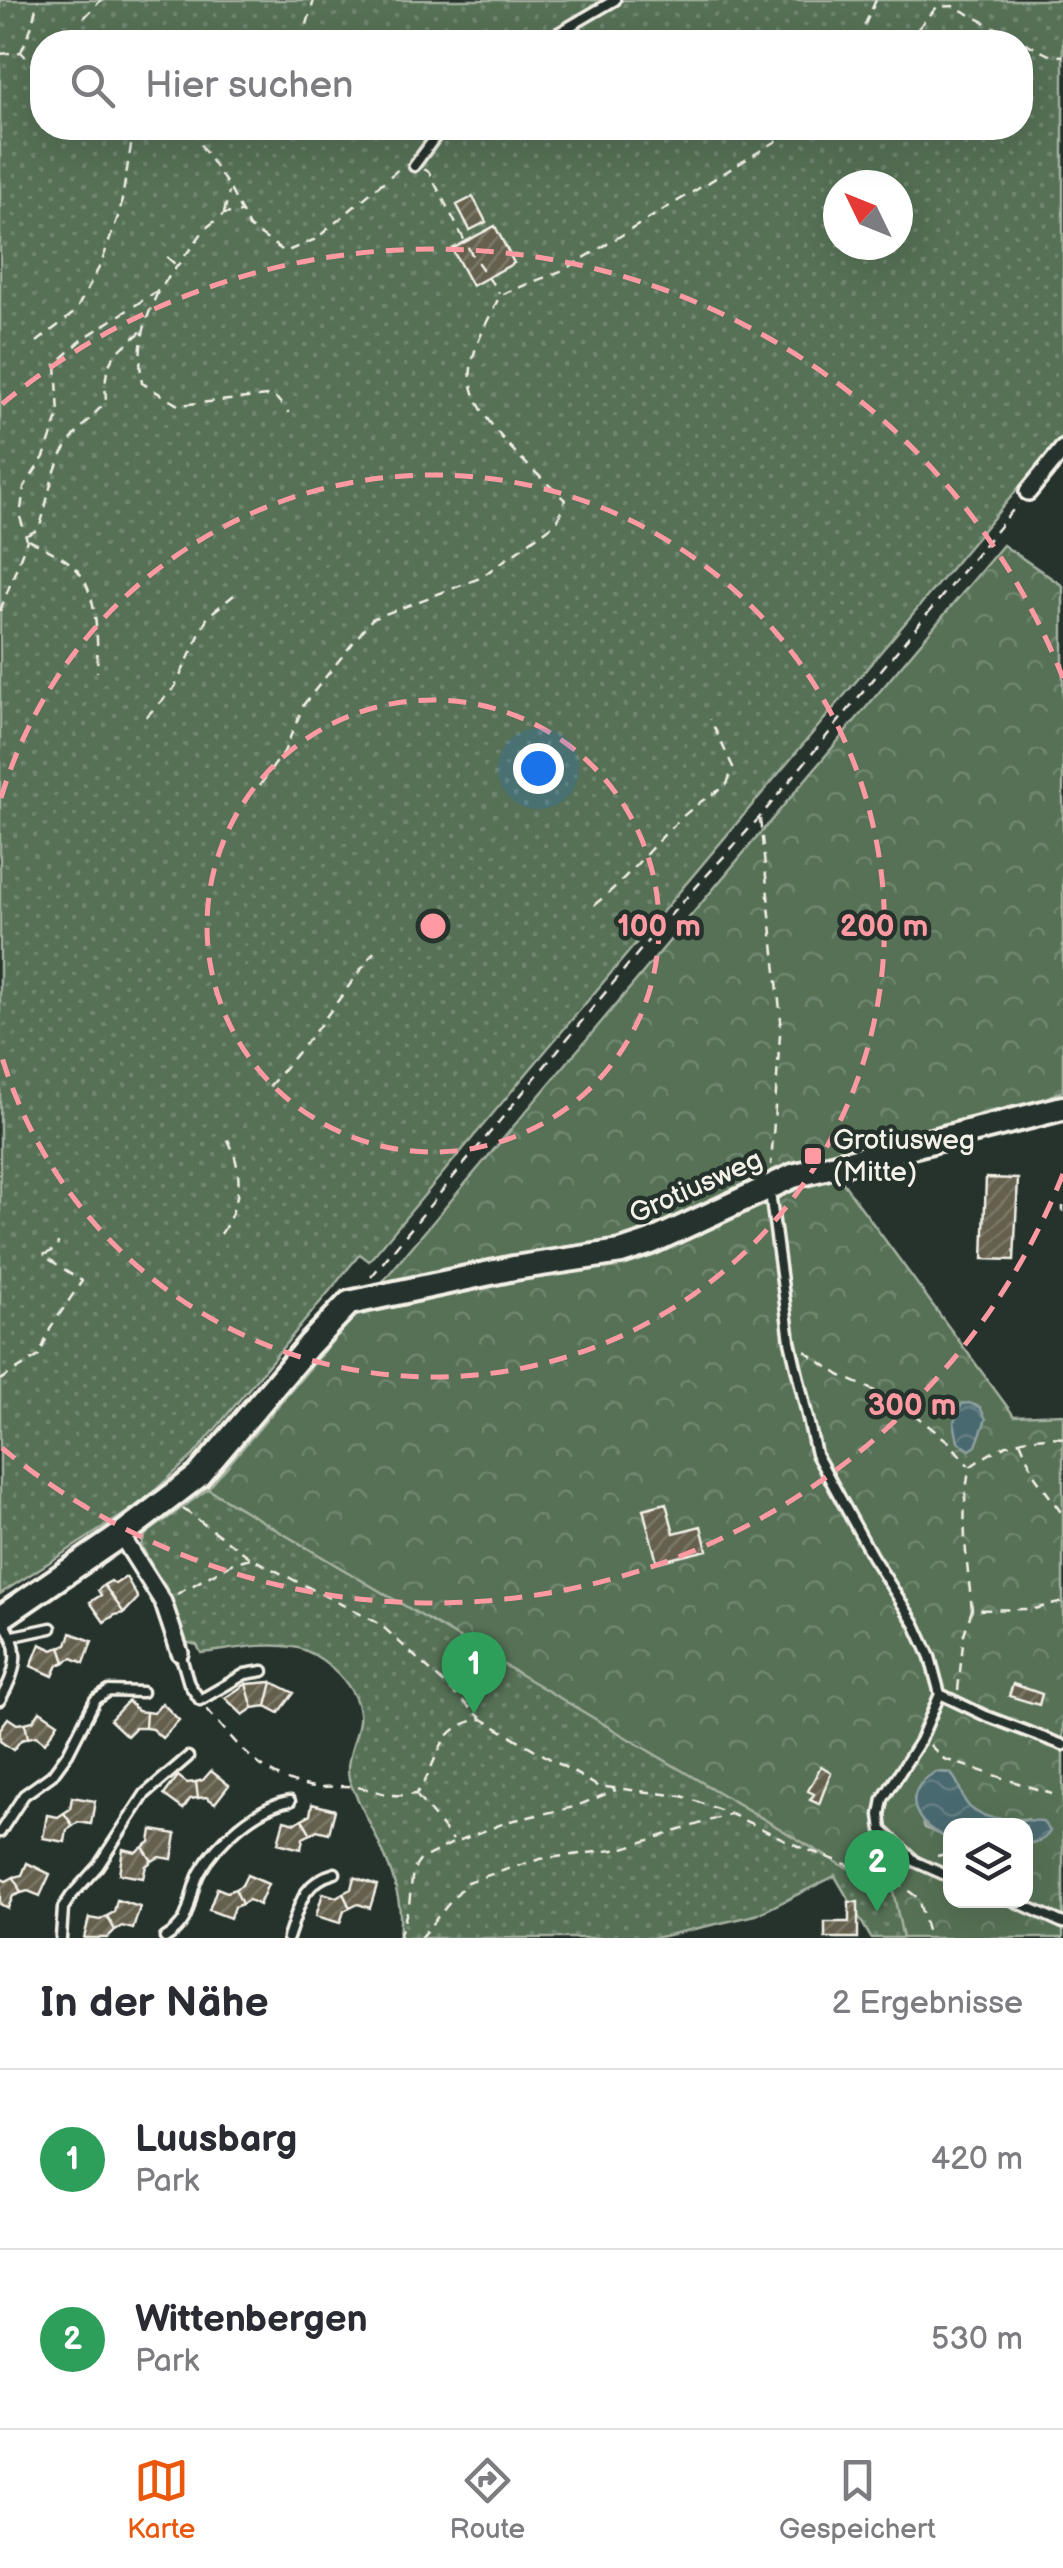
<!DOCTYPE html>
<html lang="de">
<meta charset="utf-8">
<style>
body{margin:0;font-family:"Balsamiq Sans",sans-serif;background:#f7f7f7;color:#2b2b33}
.controls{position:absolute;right:30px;bottom:30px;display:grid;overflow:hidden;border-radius:20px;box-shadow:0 10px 40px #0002}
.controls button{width:90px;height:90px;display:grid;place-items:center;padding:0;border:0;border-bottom:2px solid #e1e1e2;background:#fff;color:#2b2b33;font:50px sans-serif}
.compass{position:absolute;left:823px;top:170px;width:90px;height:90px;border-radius:50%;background:#fff;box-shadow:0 10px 40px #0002;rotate:313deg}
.you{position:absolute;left:538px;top:768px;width:35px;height:35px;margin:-25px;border:8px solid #fff;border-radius:50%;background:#1a73e8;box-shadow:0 0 0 15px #1a73e833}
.badge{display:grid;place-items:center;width:65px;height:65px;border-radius:50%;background:#ea580c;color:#fff;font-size:32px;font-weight:700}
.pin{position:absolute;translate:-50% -82px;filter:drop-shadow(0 2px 5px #0008)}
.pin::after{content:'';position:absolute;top:52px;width:35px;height:30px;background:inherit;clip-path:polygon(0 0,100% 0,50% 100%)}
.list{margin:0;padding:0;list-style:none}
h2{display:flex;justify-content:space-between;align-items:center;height:130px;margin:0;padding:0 40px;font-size:42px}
h2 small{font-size:32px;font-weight:400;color:#7c7c81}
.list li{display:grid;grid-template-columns:65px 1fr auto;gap:30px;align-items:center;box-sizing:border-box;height:180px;padding:0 40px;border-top:2px solid #e1e1e2}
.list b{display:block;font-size:38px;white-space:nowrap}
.list p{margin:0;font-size:32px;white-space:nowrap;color:#7c7c81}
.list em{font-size:32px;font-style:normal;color:#7c7c81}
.icon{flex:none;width:55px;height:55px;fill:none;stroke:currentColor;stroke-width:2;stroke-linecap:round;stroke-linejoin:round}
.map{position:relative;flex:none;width:1063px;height:1938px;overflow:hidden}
.search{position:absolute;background:#fff;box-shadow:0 10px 40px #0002;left:30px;right:30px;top:30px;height:110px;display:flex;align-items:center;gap:25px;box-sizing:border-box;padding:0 35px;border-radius:40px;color:#7c7c81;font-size:38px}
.sheet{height:490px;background:#fff}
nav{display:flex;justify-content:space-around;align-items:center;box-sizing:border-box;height:140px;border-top:2px solid #e1e1e2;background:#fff;font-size:28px;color:#7c7c81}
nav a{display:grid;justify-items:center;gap:5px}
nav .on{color:#ea580c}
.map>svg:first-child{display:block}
.grass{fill:url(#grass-dots);stroke:#a5b1a0;stroke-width:2.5;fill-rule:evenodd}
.forest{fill:url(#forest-crowns);stroke:#a5b1a0;stroke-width:2.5;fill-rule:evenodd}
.water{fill:url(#water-waves);stroke:#8e9fa0;stroke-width:2.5}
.building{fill:url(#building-hatch);stroke:#f4f1e8;stroke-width:2.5}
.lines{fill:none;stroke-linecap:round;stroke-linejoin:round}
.lane-casing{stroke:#f4f1e8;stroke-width:15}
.street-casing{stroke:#f4f1e8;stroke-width:22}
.secondary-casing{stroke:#f4f1e8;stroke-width:30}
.path{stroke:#f4f1e8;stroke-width:2.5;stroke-dasharray:10 8;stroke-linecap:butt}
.lane{stroke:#26332d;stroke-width:8}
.street{stroke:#26332d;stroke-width:15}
.secondary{stroke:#26332d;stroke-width:22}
.ring{fill:none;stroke:#ff9aa2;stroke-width:5;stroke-dasharray:18 12}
.poi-dot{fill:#ff9aa2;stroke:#26332d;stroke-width:4}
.labels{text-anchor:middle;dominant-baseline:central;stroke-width:9;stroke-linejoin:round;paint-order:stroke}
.poi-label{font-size:28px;fill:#f4f1e8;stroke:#26332d;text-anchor:start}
.street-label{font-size:28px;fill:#f4f1e8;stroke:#26332d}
.centre{fill:#ff9aa2;stroke:#26332d;stroke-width:5}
.ring-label{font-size:30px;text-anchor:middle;font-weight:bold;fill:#ff9aa2;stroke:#26332d;stroke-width:9;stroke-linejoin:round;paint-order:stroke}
</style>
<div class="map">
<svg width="1063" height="1938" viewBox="0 0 1063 1938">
<defs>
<pattern id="grass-dots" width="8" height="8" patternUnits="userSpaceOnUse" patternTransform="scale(2.5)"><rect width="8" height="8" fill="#567157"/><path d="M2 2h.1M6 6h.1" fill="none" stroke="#6f866f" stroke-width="1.8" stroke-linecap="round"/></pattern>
<pattern id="forest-crowns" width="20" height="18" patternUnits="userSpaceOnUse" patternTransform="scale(2.5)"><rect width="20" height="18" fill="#567157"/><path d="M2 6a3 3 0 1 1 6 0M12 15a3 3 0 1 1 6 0" fill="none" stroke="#6f866f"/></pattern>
<pattern id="water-waves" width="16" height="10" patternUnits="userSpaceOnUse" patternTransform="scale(2.5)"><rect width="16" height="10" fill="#4a6970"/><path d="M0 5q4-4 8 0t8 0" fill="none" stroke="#657f84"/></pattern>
<pattern id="building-hatch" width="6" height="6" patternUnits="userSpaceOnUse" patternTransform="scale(2.5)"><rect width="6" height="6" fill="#65604e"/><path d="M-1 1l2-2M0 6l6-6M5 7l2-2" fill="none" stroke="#7c7768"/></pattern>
</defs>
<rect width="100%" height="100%" fill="#26332d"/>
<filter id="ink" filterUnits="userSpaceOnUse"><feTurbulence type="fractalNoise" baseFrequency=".01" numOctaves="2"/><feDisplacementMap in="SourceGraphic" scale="20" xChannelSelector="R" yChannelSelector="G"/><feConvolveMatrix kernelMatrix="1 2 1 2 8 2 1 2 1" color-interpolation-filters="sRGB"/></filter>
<g filter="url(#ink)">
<!-- grass -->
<path class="grass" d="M0,0H1063V435L369,1261L360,1254L193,1456L140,1504L0,1594ZM42,42H1020V128H42ZM838,185H898V245H838Z
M208,1489L842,1864L893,1886L903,1938H871L835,1876L756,1915L655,1938H398C410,1891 371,1829 352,1787C341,1764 356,1744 359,1721C363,1689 321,1651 293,1647C263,1642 230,1650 201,1653L197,1645L185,1642L172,1604L141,1545L146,1534Z"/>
<!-- forest -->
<path class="forest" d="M1003,545L1063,586V1091L1040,1100L822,1154L1014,1416L1063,1414V1938H903L892,1886L841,1865L208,1489ZM936,1772L950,1773C960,1782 959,1792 965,1802C978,1822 1007,1819 1028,1819L1040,1841L1026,1844V1900H950V1838L925,1828L914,1799Z"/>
<!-- water -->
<path class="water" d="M969,1403L980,1407L986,1419L976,1446L970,1450L958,1442L954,1422L962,1404Z
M936,1772L950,1773C960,1782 959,1791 965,1801C979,1825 1019,1818 1042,1821L1050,1831C1044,1842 1037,1842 1026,1844V1826H950V1838C916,1829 897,1792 936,1772Z"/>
<!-- building -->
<path class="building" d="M473,197L486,222L470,230L457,205Z
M495,226L514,263L472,286L452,249Z
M986,1178L1018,1179L1014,1260L983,1259Z
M666,1503L674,1533L701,1526L707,1550L657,1562L643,1509Z
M126,1577L138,1598L124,1613L104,1585L111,1581L115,1584Z
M104,1585L124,1613L115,1615L104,1622L90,1602L101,1595L98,1590Z
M71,1633L92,1641L84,1663L72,1658L65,1662L60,1647L67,1644Z
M40,1644L53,1650L60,1647L65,1662L58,1665L53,1676L31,1666Z
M272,1682L266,1706L253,1708L246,1684Z
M272,1682L294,1693L279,1713L266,1706Z
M246,1684L253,1708L243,1715L225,1698Z
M1013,1684L1042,1694L1039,1705L1009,1696Z
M128,1701L138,1711L146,1712L145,1728H135L127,1736L110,1720Z
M162,1703L179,1720L162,1738L152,1729L145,1728L146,1712L153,1713Z
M40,1711L58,1723L45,1743L36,1736L28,1738L25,1723L33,1721Z
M8,1718L17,1724L25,1723L28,1738L21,1740L13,1750L0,1741V1729Z
M821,1766L831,1772L819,1804L810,1800L814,1794L808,1791Z
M211,1771L229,1785L215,1803L206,1797L198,1798L196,1782L203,1780Z
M178,1776L187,1783L196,1782L198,1798L190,1799L183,1809L164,1795Z
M72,1797L95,1801L91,1824L78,1822L73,1826L64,1813L70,1809Z
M312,1804L335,1810L329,1833L317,1830L311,1834L302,1819L310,1815Z
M64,1813L73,1826L67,1830L65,1842L43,1838L47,1815L58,1817Z
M302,1819L311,1834L303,1838L301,1849L278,1843L284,1820L296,1823Z
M152,1830L176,1834L172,1859L159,1857L152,1861L143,1847L150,1842Z
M143,1847L152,1861L146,1866L143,1878L119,1874L123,1849L136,1852Z
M27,1863L50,1874L40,1896L28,1891L21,1893L14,1877L22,1875Z
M247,1875L268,1884L259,1905L249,1900L242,1904L235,1889L242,1885Z
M14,1877L21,1893L13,1896L8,1908L0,1904V1878L6,1881Z
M354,1877L377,1885L370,1908L358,1904L350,1908L343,1893L351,1889Z
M217,1888L227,1892L235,1889L242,1904L234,1907L230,1918L209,1910Z
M323,1893L336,1897L343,1893L350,1908L344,1911L340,1923L316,1916Z
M117,1900L140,1907L133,1929L122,1926L115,1930L107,1916L114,1912Z
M849,1902H858V1938H825V1922H849Z
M107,1916L115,1930L107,1938H84L89,1918L100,1920Z"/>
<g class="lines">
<defs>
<path id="lane" d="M543,42L615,0
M414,166L442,128
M770,1192L790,1341L816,1454L872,1556L915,1624L930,1657L940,1694L920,1741L883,1799L880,1815L882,1830L916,1862L950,1877
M14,1636L51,1628
M180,1653L189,1684L200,1700L245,1674L263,1671
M940,1694L986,1716L1063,1745
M0,1700C16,1673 23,1648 3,1622
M0,1832L24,1795L52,1775L68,1753L95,1700L109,1691L142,1692
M1012,1900L1063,1923
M61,1938L63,1908L71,1896L98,1866L145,1794L188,1757
M165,1938C195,1920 186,1898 200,1872C217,1842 257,1806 290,1801
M288,1938C299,1908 301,1882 335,1873"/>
<path id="street" d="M1028,492L1063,449
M121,1535L163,1602L180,1653"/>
<path id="secondary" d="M0,1618L121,1535L198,1476L309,1345L349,1303L514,1268L621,1252L651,1242L793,1176L1063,1108"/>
</defs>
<!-- lane casing -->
<use href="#lane" class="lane-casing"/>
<!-- street casing -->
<use href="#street" class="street-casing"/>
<!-- secondary casing -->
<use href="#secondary" class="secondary-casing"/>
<!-- path -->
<path class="path" d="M84,18L101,0
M302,42L314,0
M857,42L876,0
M902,42L910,36
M906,42L937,7L953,6L1049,55L1063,56
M21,52L31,28L38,0
M0,54L21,52L42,74
M194,128L202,147L229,187L249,227L285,252L316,239L401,167
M424,169L429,172L471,253L499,293
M224,213L229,192
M167,257L176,265
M158,292C143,323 137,349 142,383L178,405L268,396L277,399L289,413
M37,342L75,312L101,264L120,211L134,128
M27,535L39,529C48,503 50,475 64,451C75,432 92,418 106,401C103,360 112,356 142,331
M29,540C44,548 66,557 77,570C98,593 98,643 97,672
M0,611L27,540L20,517L24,487L44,457L59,414L56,364L84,338L159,290L206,228L224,214L243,212
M146,717L175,687L208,616L234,595
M260,785L284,752L304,704L372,619L480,578L557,522L565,500C535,471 465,415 471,368C474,344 490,317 500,295L566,269L798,128
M760,819L781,1020L771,1165
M594,905C640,870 672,812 726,787L733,767L710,719
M269,1087L317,1029L374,952
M1063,1206V1212
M221,1234C242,1201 245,1170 225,1134
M371,1277L656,931L759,818L1018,504
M805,1351L839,1375L897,1401L949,1442L969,1466
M0,1380L39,1356L51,1327L82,1281L43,1255L57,1249L58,1242
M1020,1441L1035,1476L1063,1515
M183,1509L251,1558L380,1624L481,1718
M177,1594L233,1563L250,1558
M972,1610C967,1560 959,1516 970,1467C1000,1445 1025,1434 1063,1438
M958,1690L964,1634L972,1610L1034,1609L1063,1602
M207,1709C237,1744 261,1778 309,1786C324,1789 341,1784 356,1787C383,1791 384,1798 416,1794C441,1762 434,1726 482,1719L597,1786L682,1796L731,1814L800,1847L889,1880L907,1869
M930,1745L944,1759L1052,1794
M417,1796L453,1840
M1026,1852H1030
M937,1856L950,1853
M894,1880L918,1898L929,1938
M399,1938L409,1905L413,1870L421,1859L455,1842L510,1821L574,1807L616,1790
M420,1938L467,1882L540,1859L621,1849L730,1814"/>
<!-- lane -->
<use href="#lane" class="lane"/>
<!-- street -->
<use href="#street" class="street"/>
<!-- secondary -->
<use href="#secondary" class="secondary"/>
</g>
</g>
<!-- distance rings -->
<g class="ring">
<circle cx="433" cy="926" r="226"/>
<path d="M1 798A451 451 0 1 1 1 1054"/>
<path d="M1063 1174A677 677 0 0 1 2 1448M2 404A677 677 0 0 1 1063 678"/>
</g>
<!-- markers -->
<rect class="poi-dot" x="803" y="1146" width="20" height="20" rx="5"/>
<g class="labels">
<!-- poi labels -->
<g class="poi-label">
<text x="833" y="1140">Grotiusweg<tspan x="833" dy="32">(Mitte)</tspan></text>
</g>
<!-- street labels -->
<g class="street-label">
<text transform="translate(696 1187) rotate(-24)">Grotiusweg</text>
</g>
</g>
<circle cx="433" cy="926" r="15" class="centre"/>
<g class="ring-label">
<text x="659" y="936">100 m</text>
<text x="884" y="936">200 m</text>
<text x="912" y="1415">300 m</text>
</g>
</svg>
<div class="controls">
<button><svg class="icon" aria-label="layers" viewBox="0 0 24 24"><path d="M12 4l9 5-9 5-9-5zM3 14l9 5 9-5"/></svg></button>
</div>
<svg class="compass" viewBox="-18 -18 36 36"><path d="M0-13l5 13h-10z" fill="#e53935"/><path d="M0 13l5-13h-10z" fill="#7c7c81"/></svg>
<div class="you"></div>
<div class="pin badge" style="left:474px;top:1714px;background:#2e9e5b">1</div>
<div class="pin badge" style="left:877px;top:1912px;background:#2e9e5b">2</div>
<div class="search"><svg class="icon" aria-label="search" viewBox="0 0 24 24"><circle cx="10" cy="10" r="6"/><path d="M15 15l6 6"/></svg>Hier suchen</div>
</div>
<section class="sheet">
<h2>In der Nähe<small>2 Ergebnisse</small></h2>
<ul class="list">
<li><span class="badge" style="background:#2e9e5b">1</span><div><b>Luusbarg</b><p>Park</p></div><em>420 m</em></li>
<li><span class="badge" style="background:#2e9e5b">2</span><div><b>Wittenbergen</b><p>Park</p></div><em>530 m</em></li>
</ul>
</section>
<nav>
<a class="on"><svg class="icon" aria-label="map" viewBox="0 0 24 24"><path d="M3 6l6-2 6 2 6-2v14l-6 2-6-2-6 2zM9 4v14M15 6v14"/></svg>Karte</a>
<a><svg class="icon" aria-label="directions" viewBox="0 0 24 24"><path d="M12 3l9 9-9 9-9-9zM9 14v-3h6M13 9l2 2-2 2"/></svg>Route</a>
<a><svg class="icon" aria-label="saved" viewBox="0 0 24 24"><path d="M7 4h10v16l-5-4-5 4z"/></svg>Gespeichert</a>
</nav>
